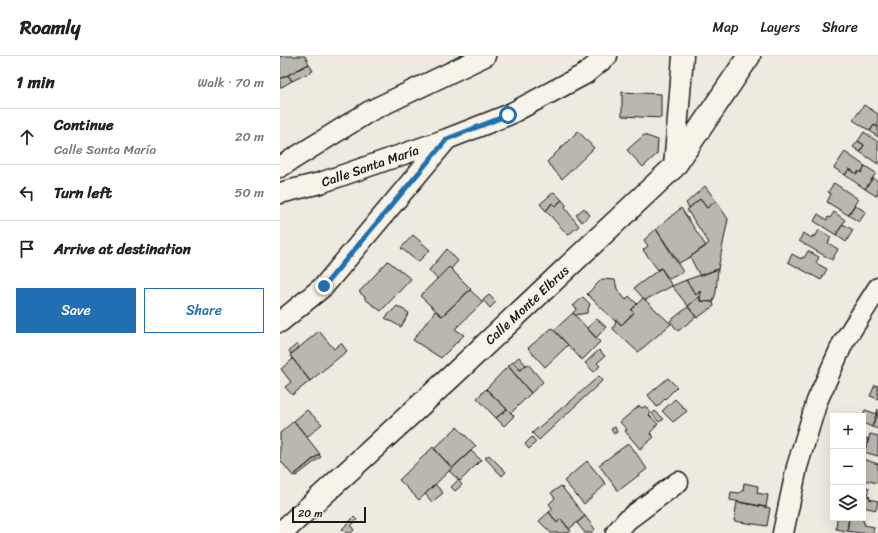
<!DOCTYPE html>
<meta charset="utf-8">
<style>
body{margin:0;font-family:Sriracha,sans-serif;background:#f2f2f2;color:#222}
.controls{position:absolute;right:12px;bottom:12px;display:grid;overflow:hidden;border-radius:0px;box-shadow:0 4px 16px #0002}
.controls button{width:36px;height:36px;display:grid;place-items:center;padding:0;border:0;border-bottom:1px solid #e0e0e0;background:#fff;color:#222;font:20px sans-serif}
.scale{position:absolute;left:12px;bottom:10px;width:74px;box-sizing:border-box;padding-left:4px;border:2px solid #1c1c1c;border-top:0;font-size:11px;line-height:14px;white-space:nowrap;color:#1c1c1c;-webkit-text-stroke:3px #f7f3e8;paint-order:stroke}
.stop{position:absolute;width:12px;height:12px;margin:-9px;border:3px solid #1f6fb2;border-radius:50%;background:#fff}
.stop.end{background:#1f6fb2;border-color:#fff;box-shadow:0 1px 4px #0008}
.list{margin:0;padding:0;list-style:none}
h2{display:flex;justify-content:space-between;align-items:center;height:52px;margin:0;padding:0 16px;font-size:17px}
h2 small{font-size:13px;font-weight:400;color:#767676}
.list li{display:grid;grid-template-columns:26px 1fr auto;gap:12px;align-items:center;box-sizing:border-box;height:56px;padding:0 16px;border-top:1px solid #e0e0e0}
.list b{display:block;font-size:15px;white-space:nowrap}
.list p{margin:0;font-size:13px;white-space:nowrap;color:#767676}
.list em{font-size:13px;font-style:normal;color:#767676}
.actions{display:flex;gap:8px;padding:12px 16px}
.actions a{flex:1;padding:9px 0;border:1px solid #1f6fb2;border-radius:0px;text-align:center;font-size:14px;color:#1f6fb2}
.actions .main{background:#1f6fb2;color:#fff}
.icon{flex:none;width:22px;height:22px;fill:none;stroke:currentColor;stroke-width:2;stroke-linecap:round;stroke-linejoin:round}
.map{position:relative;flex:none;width:598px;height:477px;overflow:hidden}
header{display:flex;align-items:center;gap:24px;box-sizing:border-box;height:56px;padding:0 20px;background:#fff;border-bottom:1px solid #e0e0e0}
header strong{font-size:19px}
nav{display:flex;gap:22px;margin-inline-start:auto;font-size:14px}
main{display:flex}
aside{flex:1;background:#fff}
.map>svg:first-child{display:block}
.building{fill:#bab7af;stroke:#1c1c1c}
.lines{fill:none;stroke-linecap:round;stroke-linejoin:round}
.minor-casing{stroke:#1c1c1c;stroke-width:23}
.tertiary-casing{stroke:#1c1c1c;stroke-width:25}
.minor{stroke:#f7f3e8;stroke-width:20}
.tertiary{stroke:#f7f3e8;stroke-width:22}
.route{stroke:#1f6fb2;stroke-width:5}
.labels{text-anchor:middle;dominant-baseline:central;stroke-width:3.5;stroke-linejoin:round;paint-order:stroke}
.street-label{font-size:13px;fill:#1c1c1c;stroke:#f7f3e8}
</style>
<header>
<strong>Roamly</strong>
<nav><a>Map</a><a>Layers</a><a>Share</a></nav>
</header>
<main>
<aside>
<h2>1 min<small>Walk · 70 m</small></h2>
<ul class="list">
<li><svg class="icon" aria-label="ahead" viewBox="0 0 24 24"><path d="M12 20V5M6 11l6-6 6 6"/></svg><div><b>Continue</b><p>Calle Santa María</p></div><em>20 m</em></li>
<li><svg class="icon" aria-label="left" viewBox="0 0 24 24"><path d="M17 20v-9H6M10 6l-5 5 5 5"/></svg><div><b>Turn left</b></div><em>50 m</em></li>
<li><svg class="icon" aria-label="arrive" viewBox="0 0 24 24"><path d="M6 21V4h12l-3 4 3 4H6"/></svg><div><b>Arrive at destination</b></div></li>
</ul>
<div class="actions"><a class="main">Save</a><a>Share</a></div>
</aside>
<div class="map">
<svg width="598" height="477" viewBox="0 0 598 477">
<rect width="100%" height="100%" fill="#eeeae0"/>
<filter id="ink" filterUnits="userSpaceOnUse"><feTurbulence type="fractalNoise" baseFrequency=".025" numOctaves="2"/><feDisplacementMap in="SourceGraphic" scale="8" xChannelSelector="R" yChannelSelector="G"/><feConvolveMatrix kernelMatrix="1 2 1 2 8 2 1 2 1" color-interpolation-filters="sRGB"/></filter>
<g filter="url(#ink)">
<!-- building -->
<path class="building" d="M0,0H25L29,8L0,23Z
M29,8L33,15L12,25L8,19Z
M8,19L12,25L0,32V23Z
M342,36L381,38V62L342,60Z
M584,49L598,58V71L594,69L590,75L573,64Z
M594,69L598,71V81L590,75Z
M298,75L314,92L282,123L267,106Z
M584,76L598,86V108L580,96L584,89L578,85Z
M364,79L378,84L377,98L363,111L347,94Z
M578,85L584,89L580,96L573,91Z
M565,96L585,110L581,117L579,115L577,118L569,113L565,119L554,112Z
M585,110L596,117L585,133L565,119L569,113L577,118L579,115L581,117Z
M593,122L598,126V136L596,140L585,133Z
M554,127L578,143L568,159L547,146L551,138L548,136Z
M425,130L436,145L427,152L420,143L409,152L406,147Z
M274,136L282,144L275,150L272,147L266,155L260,148Z
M420,143L427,152L436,145L448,163L438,213L420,220L410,201L429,187L407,154Z
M282,144L286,149L285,152L299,170L288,179L266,155L272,147L275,150Z
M575,149L586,156L579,166L568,159Z
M304,152L310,159L302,166L296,159Z
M401,152L426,190L410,201L399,207L376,173Z
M554,156L565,164L556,179L534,165L538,158L547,164L548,161L550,162Z
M563,168L573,174L566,186L556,179Z
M376,173L403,216L389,223L381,212L378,214L363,194L368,190L364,184Z
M539,174L551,181L548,187L558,193L552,204L519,185L523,177L532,182L533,179L535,181Z
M133,179L150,194L138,206L121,192Z
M167,193L178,205L171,213L169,211L157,223L149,214Z
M528,195L539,201L536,207L547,213L541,224L508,206L512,198L521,203L522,201L524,202Z
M108,205L131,223L101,255L85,243V241L79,236Z
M169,211L191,233L162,260L140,240Z
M381,212L392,230L365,244L354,232Z
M438,213L436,236L433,246L420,245V235L416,239L406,224Z
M322,223L335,224L337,233L346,244L349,240L357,248L351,254L354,257L341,269L337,264L335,265L307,238Z
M406,224L416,239L420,235V240L408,250L392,230Z
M190,234L203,246L175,273L184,279L161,302L133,284L155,255L162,260Z
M209,239L216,246L210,252L203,244Z
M420,240V245L433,246L434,250L417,262L408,250Z
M303,241L310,248L307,257L295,259L293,257L297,252L293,250Z
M363,242L391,268L358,296L333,273L336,266L335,265L337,264L341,269L354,257L351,254Z
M117,250L129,257L121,271L105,262Z
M408,251L416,261L398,275L390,265Z
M293,257L320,286L302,304L274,274Z
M317,263L326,271L316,282L307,272Z
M272,272L288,289L265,311L248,292Z
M39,275L54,293L61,287L67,295L30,325L10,299Z
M17,288L19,292L11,298L9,295Z
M319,294L325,300L317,307L320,310L314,316L305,307Z
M239,301L246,309L240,314L233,306Z
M13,303L30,325L12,339L5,331L11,326L1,313Z
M233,306L240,314L248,308L263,326L251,337L228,310Z
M228,310L251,337L231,357L206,333Z
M319,320L323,324L259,384L252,377L283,351V352Z
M388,322L397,331L377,351L368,339Z
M595,329L598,330V343L590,340Z
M206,333L227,353L216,362L197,342Z
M395,343L407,355L393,366L382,355Z
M359,350L362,352L365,350L371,357L369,359L378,368L370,377L374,381L360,393L345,375L347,374L340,366Z
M227,353L234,360L224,370L216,362Z
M598,353V373L592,371Z
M27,354L42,368L27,381L14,365Z
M585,354L597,358L592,371L583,367V360Z
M375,355L384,363L379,366L372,358Z
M14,365L40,398L13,420L0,404V377Z
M177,371L196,390L172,412L154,393Z
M335,371L337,376L334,378L331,373Z
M590,378L598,380V400L584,396Z
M252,381L256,386L249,393L245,388Z
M583,382L589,383L584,396H583Z
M349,387L367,413L338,435L319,409Z
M153,391L172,412L139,444L119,424Z
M191,395L201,404L180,425L169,415Z
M39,398L41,401L16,420L14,419Z
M209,399L226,416L222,420L205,402Z
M583,403L598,408V427L583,424Z
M307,405L326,428L304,448L284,425Z
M178,424L182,429L175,435L171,431Z
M464,427L478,430L477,437L488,439L486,451L450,444L451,436L460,437L461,435H463Z
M155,428L163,437L152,446L145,438Z
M281,430L305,460L289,473L281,463L277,467L269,456L273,453L269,448L275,442L271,437Z
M583,430L589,432L587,440L590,441L589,443L598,445L596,454L583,451Z
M457,446L490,452L487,470L454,465Z
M269,456L277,467L281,463L291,475L288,477H271L259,465Z
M583,458L584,459L583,466L585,467L584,469L594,471L593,477H580L567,475L569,462H583Z
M305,460L315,473L311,477H305L297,467Z
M74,461L77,464L71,470L74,474L71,477H66L62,473Z
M557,462H569L567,475L556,473Z"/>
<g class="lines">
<defs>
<path id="minor" d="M0,111L90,55L205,0
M394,111L403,0
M0,137L40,127L167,83L228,59L305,18L327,0
M0,266L44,230L167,83
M336,477L347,464L398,426
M503,477L517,411L537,345L563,287L598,232"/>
<path id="tertiary" d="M1,477L172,320L394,111L469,0"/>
</defs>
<!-- minor casing -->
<use href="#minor" class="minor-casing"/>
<!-- tertiary casing -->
<use href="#tertiary" class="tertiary-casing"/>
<!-- minor -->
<use href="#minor" class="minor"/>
<!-- tertiary -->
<use href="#tertiary" class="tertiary"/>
</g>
</g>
<g class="lines" filter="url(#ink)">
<!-- route -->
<path class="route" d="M44,230L167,83L228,59"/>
</g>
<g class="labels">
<!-- street labels -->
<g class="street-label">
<text transform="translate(90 110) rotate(-19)">Calle Santa María</text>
<text transform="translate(247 249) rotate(-43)">Calle Monte Elbrus</text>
</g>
</g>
</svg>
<div class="controls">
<button>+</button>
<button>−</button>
<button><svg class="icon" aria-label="layers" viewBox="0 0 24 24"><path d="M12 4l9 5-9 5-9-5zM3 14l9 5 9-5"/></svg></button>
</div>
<div class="scale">20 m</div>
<div class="stop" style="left:228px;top:59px"></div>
<div class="stop end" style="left:44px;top:230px"></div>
</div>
</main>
